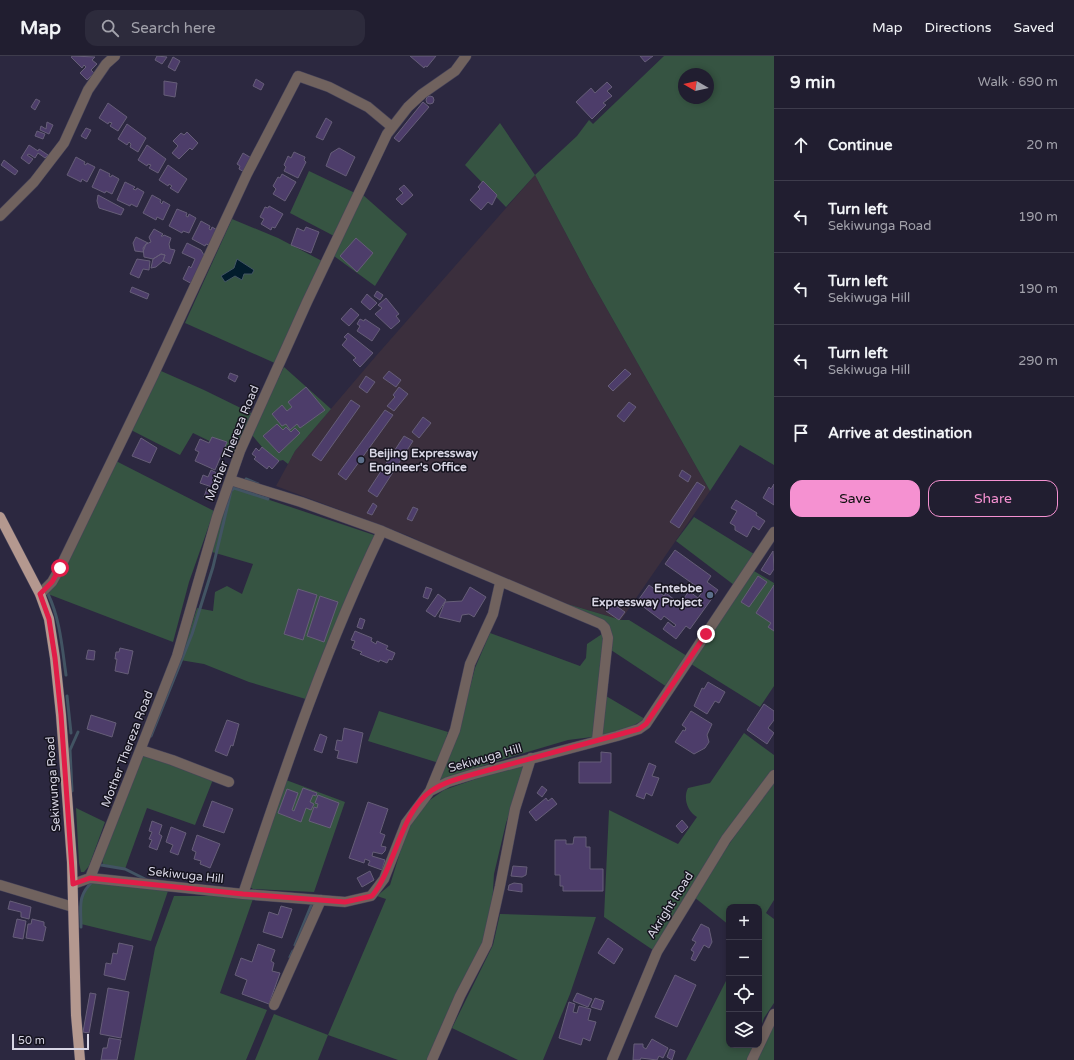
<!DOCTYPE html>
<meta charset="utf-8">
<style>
body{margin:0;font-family:"Varela Round",sans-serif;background:#2d2b3c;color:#f1f3f6}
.controls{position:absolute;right:12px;bottom:12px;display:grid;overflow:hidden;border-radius:8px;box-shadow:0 2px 6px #0003}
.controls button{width:36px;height:36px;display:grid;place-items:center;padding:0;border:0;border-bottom:1px solid #3e3c4c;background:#211e30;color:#f1f3f6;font:20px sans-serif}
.compass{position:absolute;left:678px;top:12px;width:36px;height:36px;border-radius:50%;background:#211e30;box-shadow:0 2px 6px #0003;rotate:279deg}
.scale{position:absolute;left:12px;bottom:10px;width:77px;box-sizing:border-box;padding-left:4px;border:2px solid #d7d5e4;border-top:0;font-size:11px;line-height:14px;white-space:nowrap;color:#d7d5e4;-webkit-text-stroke:3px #15131e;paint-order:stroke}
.stop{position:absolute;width:12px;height:12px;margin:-9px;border:3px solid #e11d48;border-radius:50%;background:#fff}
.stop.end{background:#e11d48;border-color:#fff;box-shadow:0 1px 4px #0008}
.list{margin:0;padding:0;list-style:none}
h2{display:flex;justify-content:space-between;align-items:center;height:52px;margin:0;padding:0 16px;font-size:17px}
h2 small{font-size:13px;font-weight:400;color:#a2a2ab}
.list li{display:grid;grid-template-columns:26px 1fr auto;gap:12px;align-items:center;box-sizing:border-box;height:72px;padding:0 16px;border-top:1px solid #3e3c4c}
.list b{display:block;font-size:15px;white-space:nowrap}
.list p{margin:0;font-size:13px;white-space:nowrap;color:#a2a2ab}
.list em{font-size:13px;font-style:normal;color:#a2a2ab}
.actions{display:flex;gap:8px;padding:12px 16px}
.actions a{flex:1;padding:9px 0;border:1px solid #f591d1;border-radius:12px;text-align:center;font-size:14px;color:#f591d1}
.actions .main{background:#f591d1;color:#111}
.icon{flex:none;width:22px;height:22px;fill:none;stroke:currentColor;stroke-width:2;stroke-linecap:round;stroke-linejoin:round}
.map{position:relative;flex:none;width:774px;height:1004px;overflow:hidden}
header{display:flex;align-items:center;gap:24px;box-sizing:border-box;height:56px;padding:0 20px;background:#211e30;border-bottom:1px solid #3e3c4c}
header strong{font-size:19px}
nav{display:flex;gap:22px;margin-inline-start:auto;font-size:14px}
.search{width:280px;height:36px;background:#2d2b3c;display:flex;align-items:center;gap:10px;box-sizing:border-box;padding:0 14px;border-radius:12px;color:#a2a2ab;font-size:15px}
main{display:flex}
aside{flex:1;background:#211e30}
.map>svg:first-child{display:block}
.industrial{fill:#3b2f3d}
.green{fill:#365442;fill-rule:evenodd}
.water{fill:#021c2c;stroke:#425463}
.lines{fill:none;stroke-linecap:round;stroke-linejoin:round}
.stream{stroke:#425463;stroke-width:3}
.building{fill:#4d3d6a;stroke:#665e78}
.minor-casing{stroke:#47445a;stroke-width:11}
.major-casing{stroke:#47445a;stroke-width:11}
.minor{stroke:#70625e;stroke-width:10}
.major{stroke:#b4988f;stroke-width:10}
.route{stroke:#e11d48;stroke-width:5}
.service-dot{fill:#5c6f8a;stroke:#15131e;stroke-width:1.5}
.labels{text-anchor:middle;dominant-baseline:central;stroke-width:3;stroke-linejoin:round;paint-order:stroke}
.street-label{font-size:12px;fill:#d7d5e4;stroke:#15131e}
.poi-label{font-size:12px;font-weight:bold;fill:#d7d5e4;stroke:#15131e;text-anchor:start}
</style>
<header>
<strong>Map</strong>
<div class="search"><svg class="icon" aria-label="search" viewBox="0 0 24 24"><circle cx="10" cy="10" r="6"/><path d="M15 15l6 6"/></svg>Search here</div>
<nav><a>Map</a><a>Directions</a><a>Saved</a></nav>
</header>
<main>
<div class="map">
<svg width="774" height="1004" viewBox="0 0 774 1004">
<rect width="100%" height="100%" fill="#2c2840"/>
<!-- industrial -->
<path class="industrial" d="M535,119L590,223L710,435L621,564L564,547L503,525L409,480L276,430L295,395L376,300Z"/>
<!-- green -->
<path class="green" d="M664,0H774V409L740,389L710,435L590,223L535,119L506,151L465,109L500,67L535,119L577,80L589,64L593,68ZM684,18H708V42H684Z
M309,115L355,137L334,180L290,157Z
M363,139L407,178L375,230L334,200Z
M232,163L278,182L322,205L277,308L185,267Z
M284,311L331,353L295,395L288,408L283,404L279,405L262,391L252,379L260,358Z
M161,315L204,334L253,358L234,397L193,377L180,399L131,374Z
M116,405L214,455L189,526L173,586L48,538L71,499Z
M234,432L377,480L309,644L249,626L204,608L180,604L197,552L213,555L215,536L227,530L242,538L253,508L212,496L223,453Z
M694,461L754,498L734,529L676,485Z
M754,515L774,527V630L760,651L691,608Z
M564,547L621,564H629L687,600L667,631L608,592L606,640L645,663L627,673L608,679L568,684L494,706L438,726L466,646L475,612L490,577L580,610L586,602L587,588L605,576Z
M379,655L448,676L439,707L368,685Z
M744,677L774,699V714L758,733L653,894L604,861L609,754L678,788L697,761C687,755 683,742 688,732L710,727Z
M145,692L214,721L195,769L147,752L125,813L103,808L101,801Z
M519,708L526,710L506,767L494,818L492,851L486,881L427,1004H398L328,979L318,1004H255L274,958L328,979L386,843L377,840L390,829L406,777L420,751L444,734Z
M286,724L345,746L314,836L253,833L250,831Z
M774,724V844L766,857L774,863V947L764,962L759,976V851H729V869L694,841C719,801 747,763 774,724Z
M76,752L105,766L89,810L84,816H81L79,807Z
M95,823L169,832L151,885L81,868C81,847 79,839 95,823Z
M174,840H254L220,937L267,954L246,1004H134L155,892Z
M500,858L596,861L570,938L543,1004H518L452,972L493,889Z
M729,919V989H754L747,1004H686Z
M774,963V1004H753Z"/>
<!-- water -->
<path class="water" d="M237,203L254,214L252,218H244L242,224L235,220L225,226L221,220L234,212Z"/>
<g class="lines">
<!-- stream -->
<path class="stream" d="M246,423L258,428
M48,538C60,563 62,591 66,619
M67,640L71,677
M151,680L192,578L213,511L231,435L234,432L268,443
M72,735L70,694L78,676
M101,809L125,813L147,824
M81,871C81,850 77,840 93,825
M295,889L313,845
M290,901L293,895"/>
</g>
<!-- building -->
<path class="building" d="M73,0L95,1L92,4L97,8L91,14L94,17L87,24L80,17L86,11L84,9L82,12L71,1Z
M157,0L167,1L162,8L155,4Z
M410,0H436L427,11L425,10L424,12Z
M640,0H653L645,6Z
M173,1L180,5L175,15L168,11Z
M256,23L264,28L261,34L253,30Z
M164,25L177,27L175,41L164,39Z
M607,26L612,31L607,35L612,40L603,47L606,49L592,63L576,46L591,32L595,37Z
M426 44a4 4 0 1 1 8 0a4 4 0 1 1-8 0Z
M36,43L40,45L35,54L31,51Z
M423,46L429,51L399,86L394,82Z
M108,47L127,61L118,75L110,70L112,67L109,66L108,68L99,62Z
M326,62L332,66L323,84L316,81Z
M47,66L53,69L49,78L40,74L41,70L46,73Z
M127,68L146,82L138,96L130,91L131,88L129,86L127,89L118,83Z
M86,72L91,74L86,83L81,80Z
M37,75L45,78L43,83L35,80Z
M187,76L198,87L192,94L190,92L179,103L172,97L178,90L173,85L181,77L184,79Z
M29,89L38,95L39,93L48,99L45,102L38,97L35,102L29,98L27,99L33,103L29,108L21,102Z
M147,89L166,103L158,117L149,112L151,109L148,108L147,110L138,104Z
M339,92L355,101L346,120L326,110L331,97Z
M294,96L305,101L304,104L306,106L298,122L284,115L286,111L284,109L288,100L291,102Z
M243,97L253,103L246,117L239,113L240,110L237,108Z
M76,101L85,106L84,108L86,109L87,107L95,111L87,126L82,123L81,126L67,119Z
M4,104L18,115L15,119L1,109Z
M168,109L187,123L178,137L170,132L172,130L169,128L168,130L159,124Z
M100,113L110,118L109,120L111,121L112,119L119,123L112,138L106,135L105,137L92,131Z
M282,118L296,126L285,145L273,138L276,133L273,130L278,121L280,122Z
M483,125L497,139L492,149L488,146L481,154L470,144L480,133L478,131Z
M125,126L135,131L133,133L136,134L137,132L144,136L137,151L131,148L130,150L117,144Z
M404,129L413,139L402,149L396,143L403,137L399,133Z
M98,139L124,153L121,159L99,152L97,145Z
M152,139L161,144L160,146L162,148L163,145L170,149L163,164L157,161L156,164L143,157Z
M269,150L283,158L275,172L272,171L271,174L261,168L264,163L260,161L265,151L268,152Z
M177,153L187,157L186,160L188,161L189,158L196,162L189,177L183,175L182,177L169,170Z
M201,165L210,170L209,173L211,174L212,171L219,175L212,190L206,188L205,190L192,183Z
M306,171L319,176L311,197L291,189L297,172L304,175Z
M154,173L163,178L161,180H163L164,179L171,182L169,188L170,193L175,194L170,208L163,205L165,199L161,198L153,203L144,201L143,192L146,188L151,186L149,181Z
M136,181L148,187L146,188L143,196L135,195L133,187Z
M356,182L373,197L357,216L340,200Z
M187,187L201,194L205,201L194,229L183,223L189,210L191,212L195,203L182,197Z
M161,198L165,199L163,205L156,211L151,212L153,203Z
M137,203L150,205L149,214L143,213L139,222L130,218Z
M132,231L149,238L147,243L130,236Z
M377,235L383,239L380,244L374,240Z
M367,238L377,247L370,254L361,246Z
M386,242L399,258L396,260L400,265L391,273L375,258L382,252L378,249Z
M351,252L359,259L349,270L341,263Z
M360,263L364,265L365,263L380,273L372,285L357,275L360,270L357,268Z
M348,277L373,297L360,311L353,304L356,302L342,289L347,283L344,281Z
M625,313L631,318L613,335L608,330Z
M389,315L401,324L396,331L383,322Z
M230,317L238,320L235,326L228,322Z
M366,320L375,326L367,337L359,331Z
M306,331L325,354L300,372L297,368L290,374L286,368L282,370L272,358L282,349L287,355L292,351L288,346Z
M399,331L408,338L394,355L387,350L395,341L393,339Z
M351,344L360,350L321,405L312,399Z
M629,346L636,351L624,366L617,360Z
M385,354L393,359L346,424L338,418Z
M423,361L431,367L419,382L412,376Z
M277,368L283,374L286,371L291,376L295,372L300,377L279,397L263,380Z
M404,380L413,385L377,441L368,435Z
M212,381L227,386L215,414L195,405L199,396L195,394L200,383L209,387Z
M141,382L157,392L150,407L132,400Z
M262,391L279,405L272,413L269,410L267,413L254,403L256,401L252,398L256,392L259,395Z
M211,414L217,417L212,431L200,427L203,419L208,421Z
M682,414L691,420L688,426L679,420Z
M697,426L705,431L679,472L670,466Z
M774,428V449L763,442L769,431L771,433Z
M207,432L212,434L209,443L204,441Z
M736,444L757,457L756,459L765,465L759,474L753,470L747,481L735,474V470L730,467L737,455L731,452Z
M373,447L377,450L372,459L367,457Z
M413,451L418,453L412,465L407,463Z
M675,494L711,520L707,526L718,534L690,573L686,570L676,583L663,573L668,566L674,571L676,569L664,560L661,564L637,546L649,529L664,540L666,537L680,548L689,535L698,542L703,535L665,508Z
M773,495L774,513L770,519L761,514Z
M758,520L767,526L749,551L741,546Z
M774,529V575L768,571L771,567L756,557Z
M426,531L432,533L428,543L423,541Z
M470,531L486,541L474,561L469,558L462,559L460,566L439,561L445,546L462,545Z
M298,533L317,539L303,584L284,578Z
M438,538L446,544L435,561L426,555Z
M320,540L338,546L324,586L307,580Z
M612,547L625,556L619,564L606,555Z
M360,562L365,564L362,573L357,571Z
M355,575L372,582L371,585L376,588L377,585L388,590L386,593L395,597L392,604L389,603L387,607L380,604L379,606L360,598L362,596L352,592L355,585L351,584Z
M120,592L133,595L128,618L115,615L117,603H115L116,596H119Z
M88,594L95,595L94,604L86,603Z
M708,626L725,636L719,647L715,645L707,658L694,650L702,632L704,633Z
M764,648L774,655V664L768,672L774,677L767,688L747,674Z
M691,655L712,668L707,679L709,686L705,692L694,698L675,686L683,674L685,675L686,672L682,669Z
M91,659L116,667L112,681L87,673Z
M227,664L239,668L233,690L231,689L227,700L215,695Z
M344,672L363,677L357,707L337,702L339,695L335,694L337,684L342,685Z
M320,678L327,681L322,697L314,694Z
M601,696L611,697V727H579V706H601Z
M649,707L656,710L652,720L659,722L652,740L646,737L644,743L636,740Z
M542,730L547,734L542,741L537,737Z
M303,732L317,737L316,740L313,739L310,746L314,748L311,754L306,752L301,766L278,757L287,733L298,737L292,754L294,755Z
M318,739L339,747L330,772L309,765L314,751L317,752L318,748L315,747Z
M546,742L548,745L552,742L557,748L536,765L529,756Z
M212,745L233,753L224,777L203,770Z
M368,746L388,753L380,777L385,779L381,790L386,791L385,795L382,798L373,796L372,800L385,804L382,814L368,809L370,805L365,803L364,807L349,802Z
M682,764L688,771L682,777L676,770Z
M152,765L162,769L159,778L162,780L157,794L149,791L152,784L149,783L152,776L149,775Z
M171,771L186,777L178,799L170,796L173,789L166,786Z
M197,779L220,788L210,812L200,808L201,805L194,803L196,796L192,794Z
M574,781H586V791H590V813H603V835H563V830H560V819H555V784H566V788H573Z
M513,810L527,811L526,819L522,821L511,820Z
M370,815L374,824L362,831L357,822Z
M514,827L522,828V836L508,834L509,829Z
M10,845L31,851L29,863L21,861V856L8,853Z
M281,850L292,853L282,882L263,876L269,856L278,859Z
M17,863L26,865L23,883L13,881Z
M32,863L44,866V870L46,871L43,885L26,882L28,868H31Z
M701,868L709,872L712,886L709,892L704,889L695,905L691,903L694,896L691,894L696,886L692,884Z
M608,882L623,893L614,908L598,897Z
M119,887L133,890L125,924L104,919L106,907L111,908L113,897L117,898Z
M258,888L275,894L271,905L274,907L272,915L280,917L269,948L242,938L247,924L235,919L241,902L252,906Z
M675,919L696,929L677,971L655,961Z
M108,932L129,936L121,982L100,978Z
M90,937L96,938L89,977L83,976Z
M577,937L592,943L588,951L573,945Z
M595,942L604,945L601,954L591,951Z
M569,946L575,948L573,956L577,957L579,950L591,953L588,964L596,966L590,985L583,982L581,989L559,982Z
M109,982L121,984L117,1004H101L103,992H107Z
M652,983L668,992L663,1002L659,1000L657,1004L641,1002L640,1004H633L634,988H643V991L646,993Z
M670,993L675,995L672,1004L667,1001Z"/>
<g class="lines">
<defs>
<path id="minor" d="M0,160L34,126L64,87L88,34L106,8L115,0
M230,424L301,446L382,475L601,568L605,572L608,582L597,684
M40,538L52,526L60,512L152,322L247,118L298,20L329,31L368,51L392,71
M141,694L172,704L229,726
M430,735L455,674L470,608L493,558L500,527
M90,822L177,600L217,461L240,395L307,246L387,78L408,51L422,38L455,15L466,0
M73,828L90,822L243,838L345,846L371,840L384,823L406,767L430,735L448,726L474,718L617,680L639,673L646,668L774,476
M0,829L73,851
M243,838C284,716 325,592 382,475
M274,949L321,844
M432,1004L460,940L487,888L500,830L515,753L531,702
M612,1004L657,896L726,783L774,719
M752,1004L774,958"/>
<path id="major" d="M0,461L40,538L49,563L55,602L61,659L72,806L76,959L80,1004"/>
</defs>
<!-- minor casing -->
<use href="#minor" class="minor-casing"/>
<!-- major casing -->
<use href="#major" class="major-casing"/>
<!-- minor -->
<use href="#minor" class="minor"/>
<!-- major -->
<use href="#major" class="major"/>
</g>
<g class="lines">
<!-- route -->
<path class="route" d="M60,512L52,526L40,538L49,563L55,602L61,659L73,828L90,822L243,838L345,846L372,840C395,812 401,755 431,735C444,726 460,722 474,718L639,673L646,668L706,578"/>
</g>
<!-- markers -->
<g class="service-dot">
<circle cx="361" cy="404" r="4"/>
<circle cx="710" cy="539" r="4"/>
</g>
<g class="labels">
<!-- street labels -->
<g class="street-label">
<text transform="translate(232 387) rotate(-68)">Mother Thereza Road</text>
<text transform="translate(127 693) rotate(-69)">Mother Thereza Road</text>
<text transform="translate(485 702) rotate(-16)">Sekiwuga Hill</text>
<text transform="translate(53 728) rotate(-94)">Sekiwunga Road</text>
<text transform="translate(186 819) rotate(6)">Sekiwuga Hill</text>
<text transform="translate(670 849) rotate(-58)">Akright Road</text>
</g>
<!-- poi labels -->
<g class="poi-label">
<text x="369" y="397">Beijing Expressway<tspan x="369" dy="14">Engineer's Office</tspan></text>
<text x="702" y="532" text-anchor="end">Entebbe<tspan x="702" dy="14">Expressway Project</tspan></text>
</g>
</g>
</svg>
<div class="controls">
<button>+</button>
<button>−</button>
<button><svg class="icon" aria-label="locate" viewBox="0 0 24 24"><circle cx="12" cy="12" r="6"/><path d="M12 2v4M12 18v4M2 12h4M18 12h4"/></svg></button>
<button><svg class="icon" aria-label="layers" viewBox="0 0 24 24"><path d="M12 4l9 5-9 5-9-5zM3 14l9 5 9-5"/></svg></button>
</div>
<svg class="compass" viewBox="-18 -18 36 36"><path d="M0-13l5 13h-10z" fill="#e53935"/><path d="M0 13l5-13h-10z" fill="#a2a2ab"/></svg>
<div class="scale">50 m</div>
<div class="stop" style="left:60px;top:512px"></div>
<div class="stop end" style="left:706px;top:578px"></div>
</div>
<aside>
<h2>9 min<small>Walk · 690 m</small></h2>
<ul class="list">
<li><svg class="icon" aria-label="ahead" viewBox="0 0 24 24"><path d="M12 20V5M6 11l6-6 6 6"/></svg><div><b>Continue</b></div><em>20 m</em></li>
<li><svg class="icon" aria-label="left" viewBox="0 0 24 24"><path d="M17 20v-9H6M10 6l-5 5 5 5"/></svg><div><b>Turn left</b><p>Sekiwunga Road</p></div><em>190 m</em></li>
<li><svg class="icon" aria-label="left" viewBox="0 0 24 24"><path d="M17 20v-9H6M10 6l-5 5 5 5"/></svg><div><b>Turn left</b><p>Sekiwuga Hill</p></div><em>190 m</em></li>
<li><svg class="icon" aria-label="left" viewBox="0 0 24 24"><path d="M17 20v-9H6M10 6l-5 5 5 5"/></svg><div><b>Turn left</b><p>Sekiwuga Hill</p></div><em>290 m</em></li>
<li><svg class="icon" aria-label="arrive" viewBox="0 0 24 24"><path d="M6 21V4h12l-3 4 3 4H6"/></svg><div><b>Arrive at destination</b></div></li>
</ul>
<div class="actions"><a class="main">Save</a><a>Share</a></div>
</aside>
</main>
